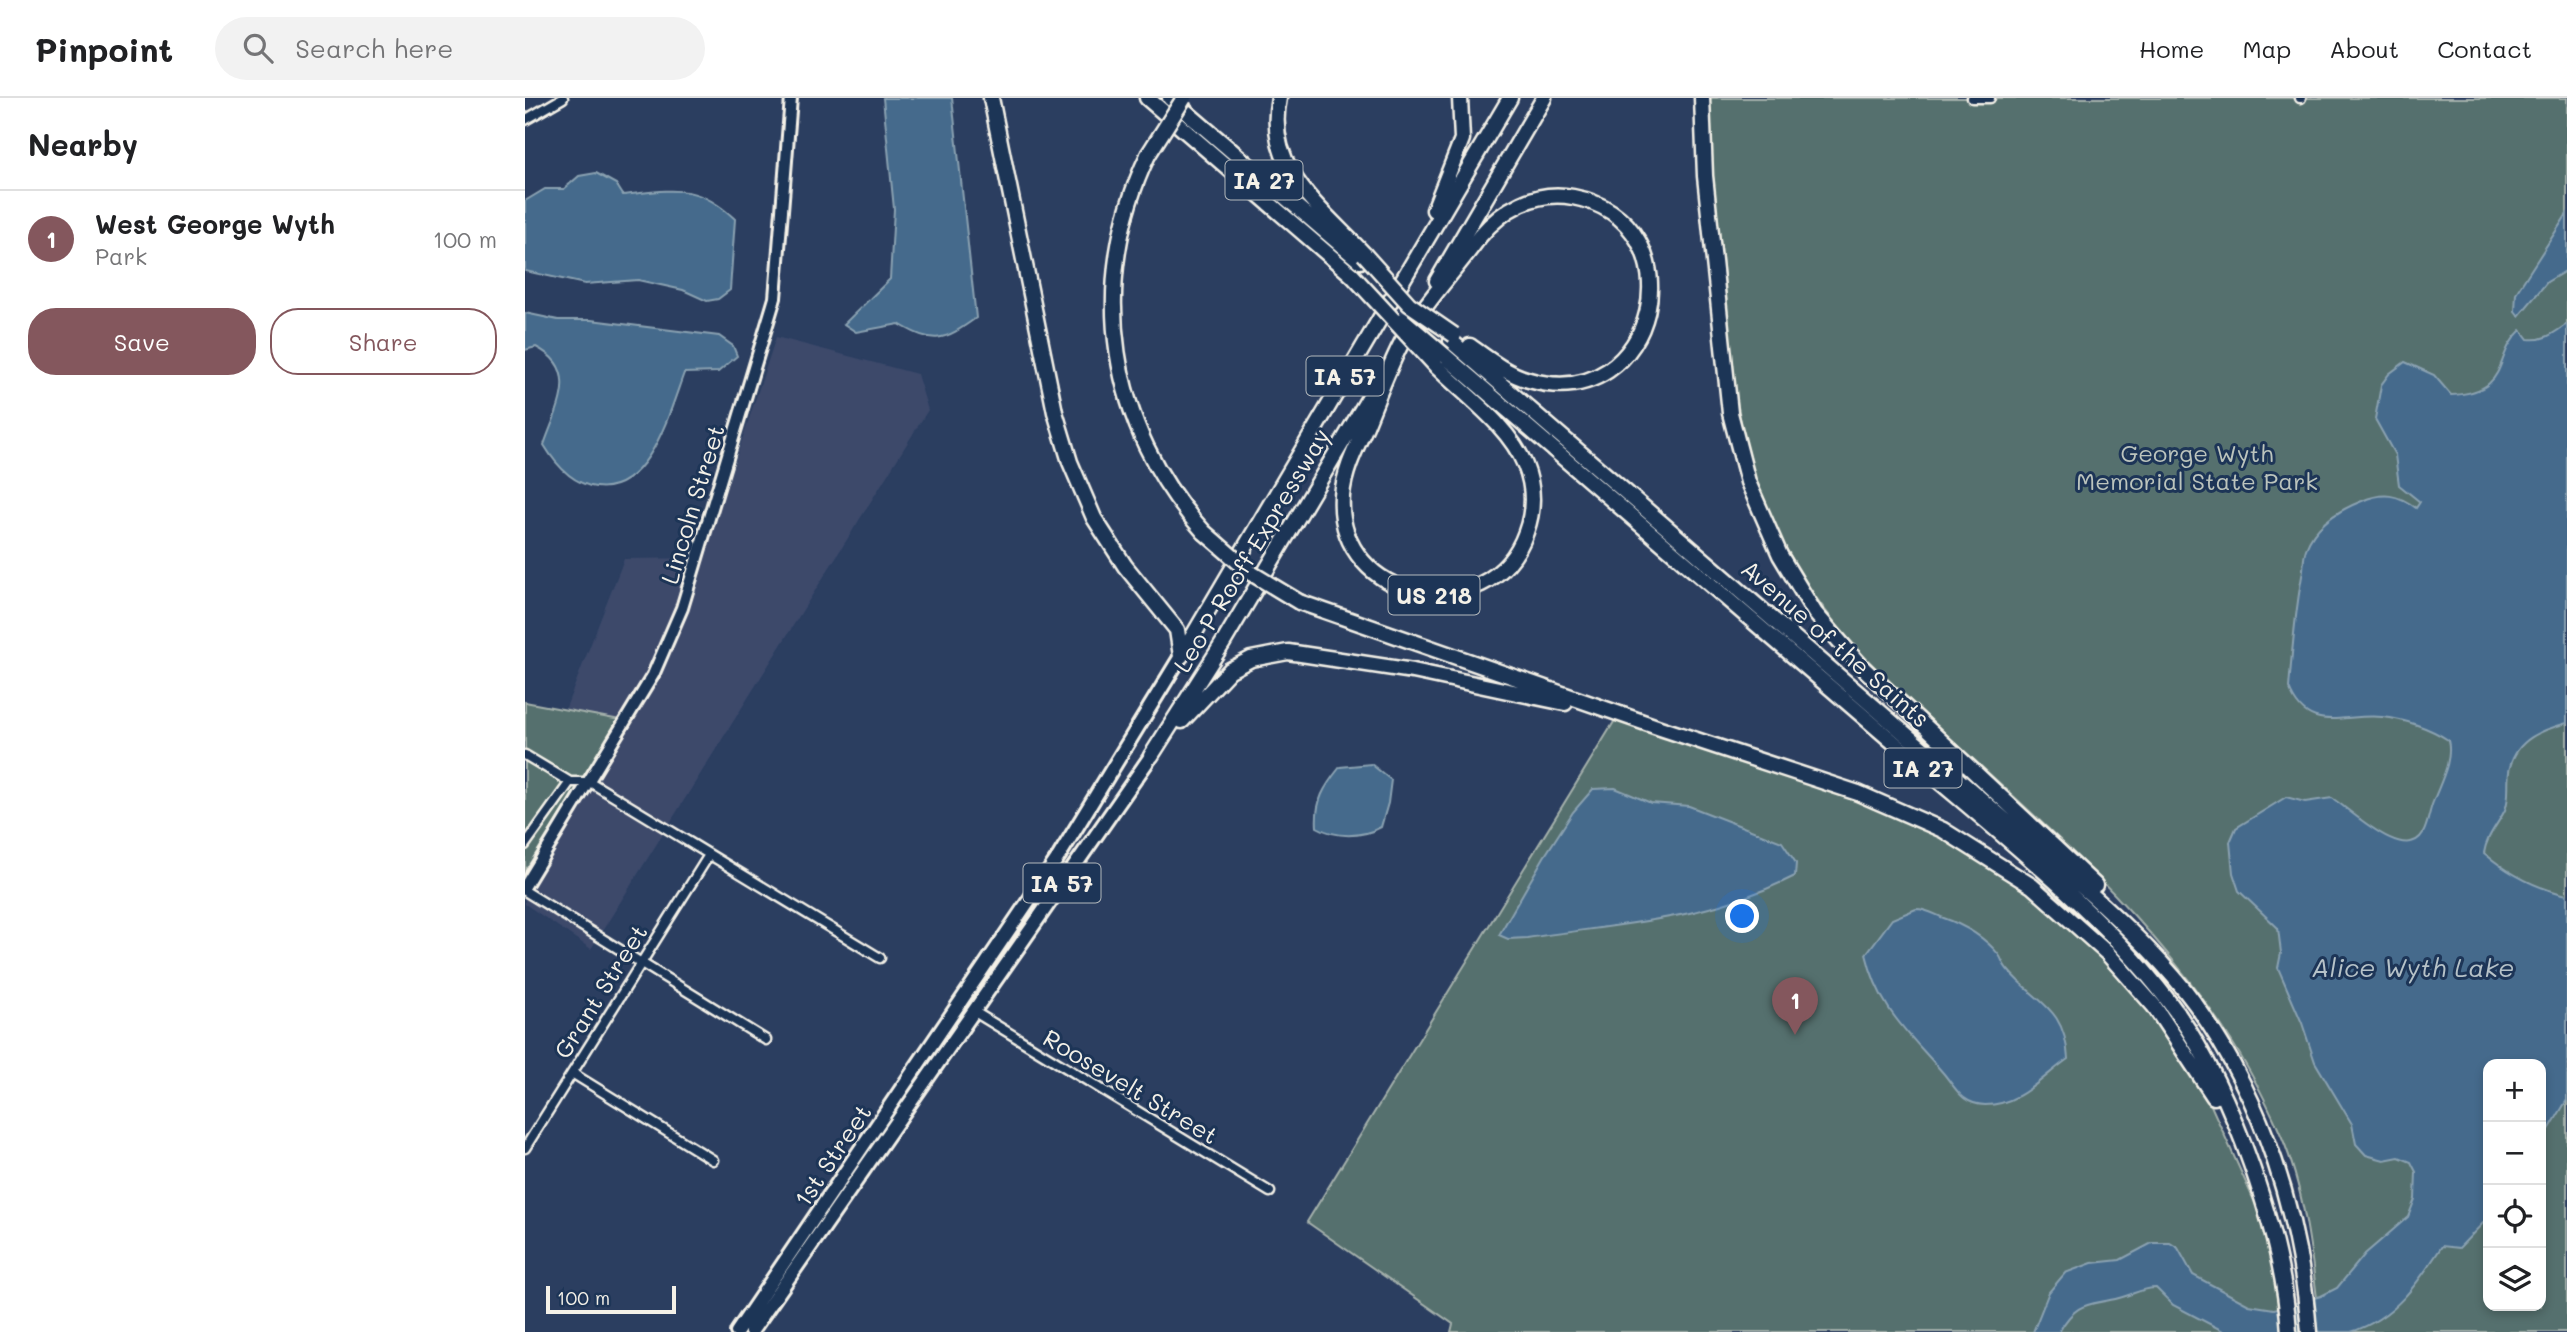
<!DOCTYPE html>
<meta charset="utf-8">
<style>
body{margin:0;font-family:Mali,sans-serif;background:#f2f2f2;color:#202124}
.controls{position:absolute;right:21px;bottom:21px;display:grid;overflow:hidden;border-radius:14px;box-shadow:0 4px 10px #0003}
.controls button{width:63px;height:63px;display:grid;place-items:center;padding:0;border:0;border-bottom:2px solid #e0e0e0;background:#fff;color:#202124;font:35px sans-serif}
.scale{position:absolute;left:21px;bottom:18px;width:130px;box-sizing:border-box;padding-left:7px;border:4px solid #f4f1e8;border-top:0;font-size:19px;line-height:24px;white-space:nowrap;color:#f4f1e8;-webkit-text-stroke:5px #1d3557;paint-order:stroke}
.you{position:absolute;left:1218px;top:819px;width:24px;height:24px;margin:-18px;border:5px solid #fff;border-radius:50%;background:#1a73e8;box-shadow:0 0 0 10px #1a73e833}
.badge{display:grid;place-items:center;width:46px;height:46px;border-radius:50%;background:#84575d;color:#fff;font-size:23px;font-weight:700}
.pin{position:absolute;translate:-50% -58px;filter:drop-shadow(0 2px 4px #0008)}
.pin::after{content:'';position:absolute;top:37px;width:24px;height:21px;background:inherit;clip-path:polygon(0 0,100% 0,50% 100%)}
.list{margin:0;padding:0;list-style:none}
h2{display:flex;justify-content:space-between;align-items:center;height:91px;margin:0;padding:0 28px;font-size:30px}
h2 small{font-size:23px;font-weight:400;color:#757577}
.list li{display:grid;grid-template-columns:46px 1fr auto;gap:21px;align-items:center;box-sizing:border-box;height:98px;padding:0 28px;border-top:2px solid #e0e0e0}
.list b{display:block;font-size:26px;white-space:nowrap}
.list p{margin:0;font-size:23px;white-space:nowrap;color:#757577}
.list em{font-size:23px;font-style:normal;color:#757577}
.actions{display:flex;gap:14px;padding:21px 28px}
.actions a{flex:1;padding:16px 0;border:2px solid #84575d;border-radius:28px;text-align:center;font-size:24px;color:#84575d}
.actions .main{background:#84575d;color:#fff}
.icon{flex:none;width:38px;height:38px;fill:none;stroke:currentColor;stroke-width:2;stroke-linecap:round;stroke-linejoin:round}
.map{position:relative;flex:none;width:2042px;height:1234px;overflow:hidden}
header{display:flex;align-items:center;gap:42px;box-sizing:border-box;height:98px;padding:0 35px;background:#fff;border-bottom:2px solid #e0e0e0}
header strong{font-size:33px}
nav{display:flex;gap:38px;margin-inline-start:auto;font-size:24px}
.search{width:490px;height:63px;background:#f2f2f2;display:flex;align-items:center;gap:18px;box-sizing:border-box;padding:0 24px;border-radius:38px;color:#757577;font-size:26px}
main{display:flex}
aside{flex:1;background:#fff}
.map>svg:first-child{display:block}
.built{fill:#3c496b}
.green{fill:#55706e;stroke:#a4b0ab;stroke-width:2;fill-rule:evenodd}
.water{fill:#446b8c;stroke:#8aa1b1;stroke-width:2}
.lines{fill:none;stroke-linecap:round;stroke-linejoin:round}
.minor-casing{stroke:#f4f1e8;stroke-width:13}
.secondary-casing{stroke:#f4f1e8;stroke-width:16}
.primary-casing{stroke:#f4f1e8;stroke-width:18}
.motorway-casing{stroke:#f4f1e8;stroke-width:19}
.minor{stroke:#1d3557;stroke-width:8}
.secondary{stroke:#1d3557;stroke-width:10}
.primary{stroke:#1d3557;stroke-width:12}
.motorway{stroke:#1d3557;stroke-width:14}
.motorway-bridge-casing{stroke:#f4f1e8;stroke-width:19;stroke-linecap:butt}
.motorway-bridge{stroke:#1d3557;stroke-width:14}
.labels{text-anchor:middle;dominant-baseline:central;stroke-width:6;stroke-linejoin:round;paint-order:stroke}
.shield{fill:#1d3557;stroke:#b4b9bc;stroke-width:2}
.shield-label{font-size:23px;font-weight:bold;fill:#f4f1e8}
.park-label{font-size:24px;fill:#bcc4bd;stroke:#1d3557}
.street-label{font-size:24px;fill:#f4f1e8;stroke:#1d3557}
.water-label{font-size:26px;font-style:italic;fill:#b6c2c8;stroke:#1d3557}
</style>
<header>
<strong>Pinpoint</strong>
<div class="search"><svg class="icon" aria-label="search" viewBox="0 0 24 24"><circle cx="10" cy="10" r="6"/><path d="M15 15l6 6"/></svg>Search here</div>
<nav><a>Home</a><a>Map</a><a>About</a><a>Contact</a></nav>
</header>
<main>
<aside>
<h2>Nearby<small></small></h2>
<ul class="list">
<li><span class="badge">1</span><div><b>West George Wyth</b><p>Park</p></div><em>100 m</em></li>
</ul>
<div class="actions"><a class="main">Save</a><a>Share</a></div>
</aside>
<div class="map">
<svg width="2042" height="1234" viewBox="0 0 2042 1234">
<rect width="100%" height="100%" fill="#2b3e60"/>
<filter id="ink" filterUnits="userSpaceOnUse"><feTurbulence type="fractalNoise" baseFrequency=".0143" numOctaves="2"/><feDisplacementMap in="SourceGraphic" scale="14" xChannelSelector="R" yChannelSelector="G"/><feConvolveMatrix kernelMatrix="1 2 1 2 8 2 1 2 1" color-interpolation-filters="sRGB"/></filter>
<g filter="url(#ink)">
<!-- built -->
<path class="built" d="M251,239L392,276L403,312L66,851L0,806V773L95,622L40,612L99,461L178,460Z"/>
<!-- green -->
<path class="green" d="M1185,0H2042V1234H1796C1788,1169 1782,1097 1756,1037C1693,888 1575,777 1458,670C1395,612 1326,556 1280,483C1259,449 1238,410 1227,372C1207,303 1204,229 1197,158C1191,106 1183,52 1185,0ZM1963,966H2016V1208H1963Z
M0,604L95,622L0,773Z
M1092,619L1418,732L1507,788L1582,855L1621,911L1666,963L1750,1149L1759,1234H926L928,1226L782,1124Z"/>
<!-- water -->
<path class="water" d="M358,0H427L451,220C419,243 409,247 374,226L331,234L319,226L365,181L369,111Z
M71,75L91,86L98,97C147,92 171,84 210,121L205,192L193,201L182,203L158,192L113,182L60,186L0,173V103L20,91H39L54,78Z
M2042,116V172L2022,184L1994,218L1990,213L1991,195Z
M0,215L33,222H66L194,238L208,248L212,258L193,274L159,275C145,312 124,396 71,389C47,386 31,367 19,347C31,311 57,272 11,249L0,252Z
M2042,226V625C2017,632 1992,641 1985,669C1981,683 1986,697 1980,712C1972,728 1962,737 1959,755C1984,776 2010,790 2042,797V1002L2016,1045V966H1963V1120L1934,1150L1917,1148C1893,1185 1870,1220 1826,1234H1700L1648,1207L1631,1190C1617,1190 1607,1197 1594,1200C1564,1208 1552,1202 1534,1234H1508L1524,1194L1540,1175L1567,1165L1595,1162L1627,1145H1645L1653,1150L1668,1177L1724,1207L1749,1211L1796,1198L1812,1190L1840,1156L1883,1119L1890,1101L1891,1074L1886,1064L1874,1059L1859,1062L1841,1057L1831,1046L1827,1026L1790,964L1777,925L1753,870L1756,855L1753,830L1714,793L1708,775L1705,744L1711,730L1761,699L1780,704L1807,700C1826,712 1880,766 1898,735C1903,726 1904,714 1908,704C1915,685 1928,663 1923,642C1905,630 1879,621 1857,619C1818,615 1783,638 1764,590C1767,552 1770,515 1777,478C1779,469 1778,459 1781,451C1790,427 1814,412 1837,403C1858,394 1873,396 1891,410L1895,404L1874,387L1870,357L1850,321L1856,287L1864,276L1880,264L1909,277L1926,297C1987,294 1967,258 1996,232L2003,241C2020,243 2029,235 2042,226Z
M846,666L866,682L863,705L856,729C836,740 811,740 792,729C790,703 799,689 815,669Z
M1090,690L1126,705L1164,708L1257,744L1271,765L1270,778C1180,823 1099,825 1002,840L983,841L974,837L1019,759L1048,714L1068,691Z
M1391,811C1401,811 1407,815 1416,819C1439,827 1459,838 1474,857C1477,861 1478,867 1482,871C1510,905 1540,907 1543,961C1517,979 1495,1007 1460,1007C1437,1006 1432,992 1419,976C1384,935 1354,912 1341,856L1367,821Z"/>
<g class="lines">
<defs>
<path id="minor" d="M1447,0H1465
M1775,0H1776
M0,22L38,0
M0,657L45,684H65L355,860
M0,747L45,684
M0,793L241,942
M448,913L745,1094
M47,975L188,1062
M0,1050L184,757"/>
<path id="secondary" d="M0,788L128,577L157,510L250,200L266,0"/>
<path id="primary" d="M212,1234L534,758L656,558
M226,1234L626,658"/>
<path id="motorway" d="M466,0L530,314L545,364L569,420L600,468L652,532L656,558
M622,0L827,177
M645,0L835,163
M754,0C739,70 796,110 839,156
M1177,0L1180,78L1205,315L1223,384L1255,457L1290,515L1336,568L1570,787
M623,57C562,185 584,330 679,434
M909,112L937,41L935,0
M912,183L1019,0
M926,243L1569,799C1605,832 1642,867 1671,907C1739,1003 1775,1117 1784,1234
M919,257C1071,388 1222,518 1374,649C1466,729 1582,816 1653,916C1708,995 1758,1138 1764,1234
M912,269C941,298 984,328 1000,367C1009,389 1009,412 1001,434C965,535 810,505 817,398C819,373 831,350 841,328C853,299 864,268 879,240C899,205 931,172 955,138C978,111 1010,92 1048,99C1176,123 1133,319 1004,282C982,276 963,261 945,248
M774,504L1135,630L1333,695L1418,732L1507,788L1582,855L1629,908L1689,999
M656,558L985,0
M657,623L705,572L726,561L763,554L888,573L1040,605
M626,658L698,545L849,291"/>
</defs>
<!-- minor casing -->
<use href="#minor" class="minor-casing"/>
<!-- secondary casing -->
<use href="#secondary" class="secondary-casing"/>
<!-- primary casing -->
<use href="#primary" class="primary-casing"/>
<!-- motorway casing -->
<use href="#motorway" class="motorway-casing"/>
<!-- minor -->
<use href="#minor" class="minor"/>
<!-- secondary -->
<use href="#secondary" class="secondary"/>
<!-- primary -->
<use href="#primary" class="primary"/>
<!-- motorway -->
<use href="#motorway" class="motorway"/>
<defs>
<path id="motorway-bridge" d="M623,57L659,0
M839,156L884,206L929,237
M827,177L912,269
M878,222L919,257
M679,434L726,475L774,504"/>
</defs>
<!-- motorway-bridge casing -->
<use href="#motorway-bridge" class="motorway-bridge-casing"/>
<!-- motorway-bridge -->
<use href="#motorway-bridge" class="motorway-bridge"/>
</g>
</g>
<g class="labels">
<!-- shield labels -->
<g class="shield">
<rect x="700.5" y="62.5" width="77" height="39" rx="5"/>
<rect x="781.5" y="258.5" width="77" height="39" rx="5"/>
<rect x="863.5" y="477.5" width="91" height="39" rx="5"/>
<rect x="1359.5" y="650.5" width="77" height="39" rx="5"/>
<rect x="498.5" y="765.5" width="77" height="39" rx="5"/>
</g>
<g class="shield-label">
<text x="739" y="82">IA 27</text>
<text x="820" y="278">IA 57</text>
<text x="909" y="497">US 218</text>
<text x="1398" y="670">IA 27</text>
<text x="537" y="785">IA 57</text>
</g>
<!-- park labels -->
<g class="park-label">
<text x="1672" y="354">George Wyth<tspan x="1672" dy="28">Memorial State Park</tspan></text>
</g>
<!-- street labels -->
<g class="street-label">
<text transform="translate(167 406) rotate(-73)">Lincoln Street</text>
<text transform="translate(726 452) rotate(-59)">Leo P Rooff Expressway</text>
<text transform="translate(1311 545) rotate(41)">Avenue of the Saints</text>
<text transform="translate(75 893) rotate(-58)">Grant Street</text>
<text transform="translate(606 988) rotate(31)">Roosevelt Street</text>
<text transform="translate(307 1057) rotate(-56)">1st Street</text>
</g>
<!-- water labels -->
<g class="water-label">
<text x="1888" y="869">Alice Wyth Lake</text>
</g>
</g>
</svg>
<div class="controls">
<button>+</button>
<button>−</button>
<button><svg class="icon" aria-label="locate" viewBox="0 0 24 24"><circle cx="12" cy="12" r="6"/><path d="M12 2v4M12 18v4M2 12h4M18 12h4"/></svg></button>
<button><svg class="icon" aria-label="layers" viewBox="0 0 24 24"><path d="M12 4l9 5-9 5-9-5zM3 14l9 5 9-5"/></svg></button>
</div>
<div class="scale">100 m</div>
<div class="you"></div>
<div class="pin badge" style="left:1270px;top:937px">1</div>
</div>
</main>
